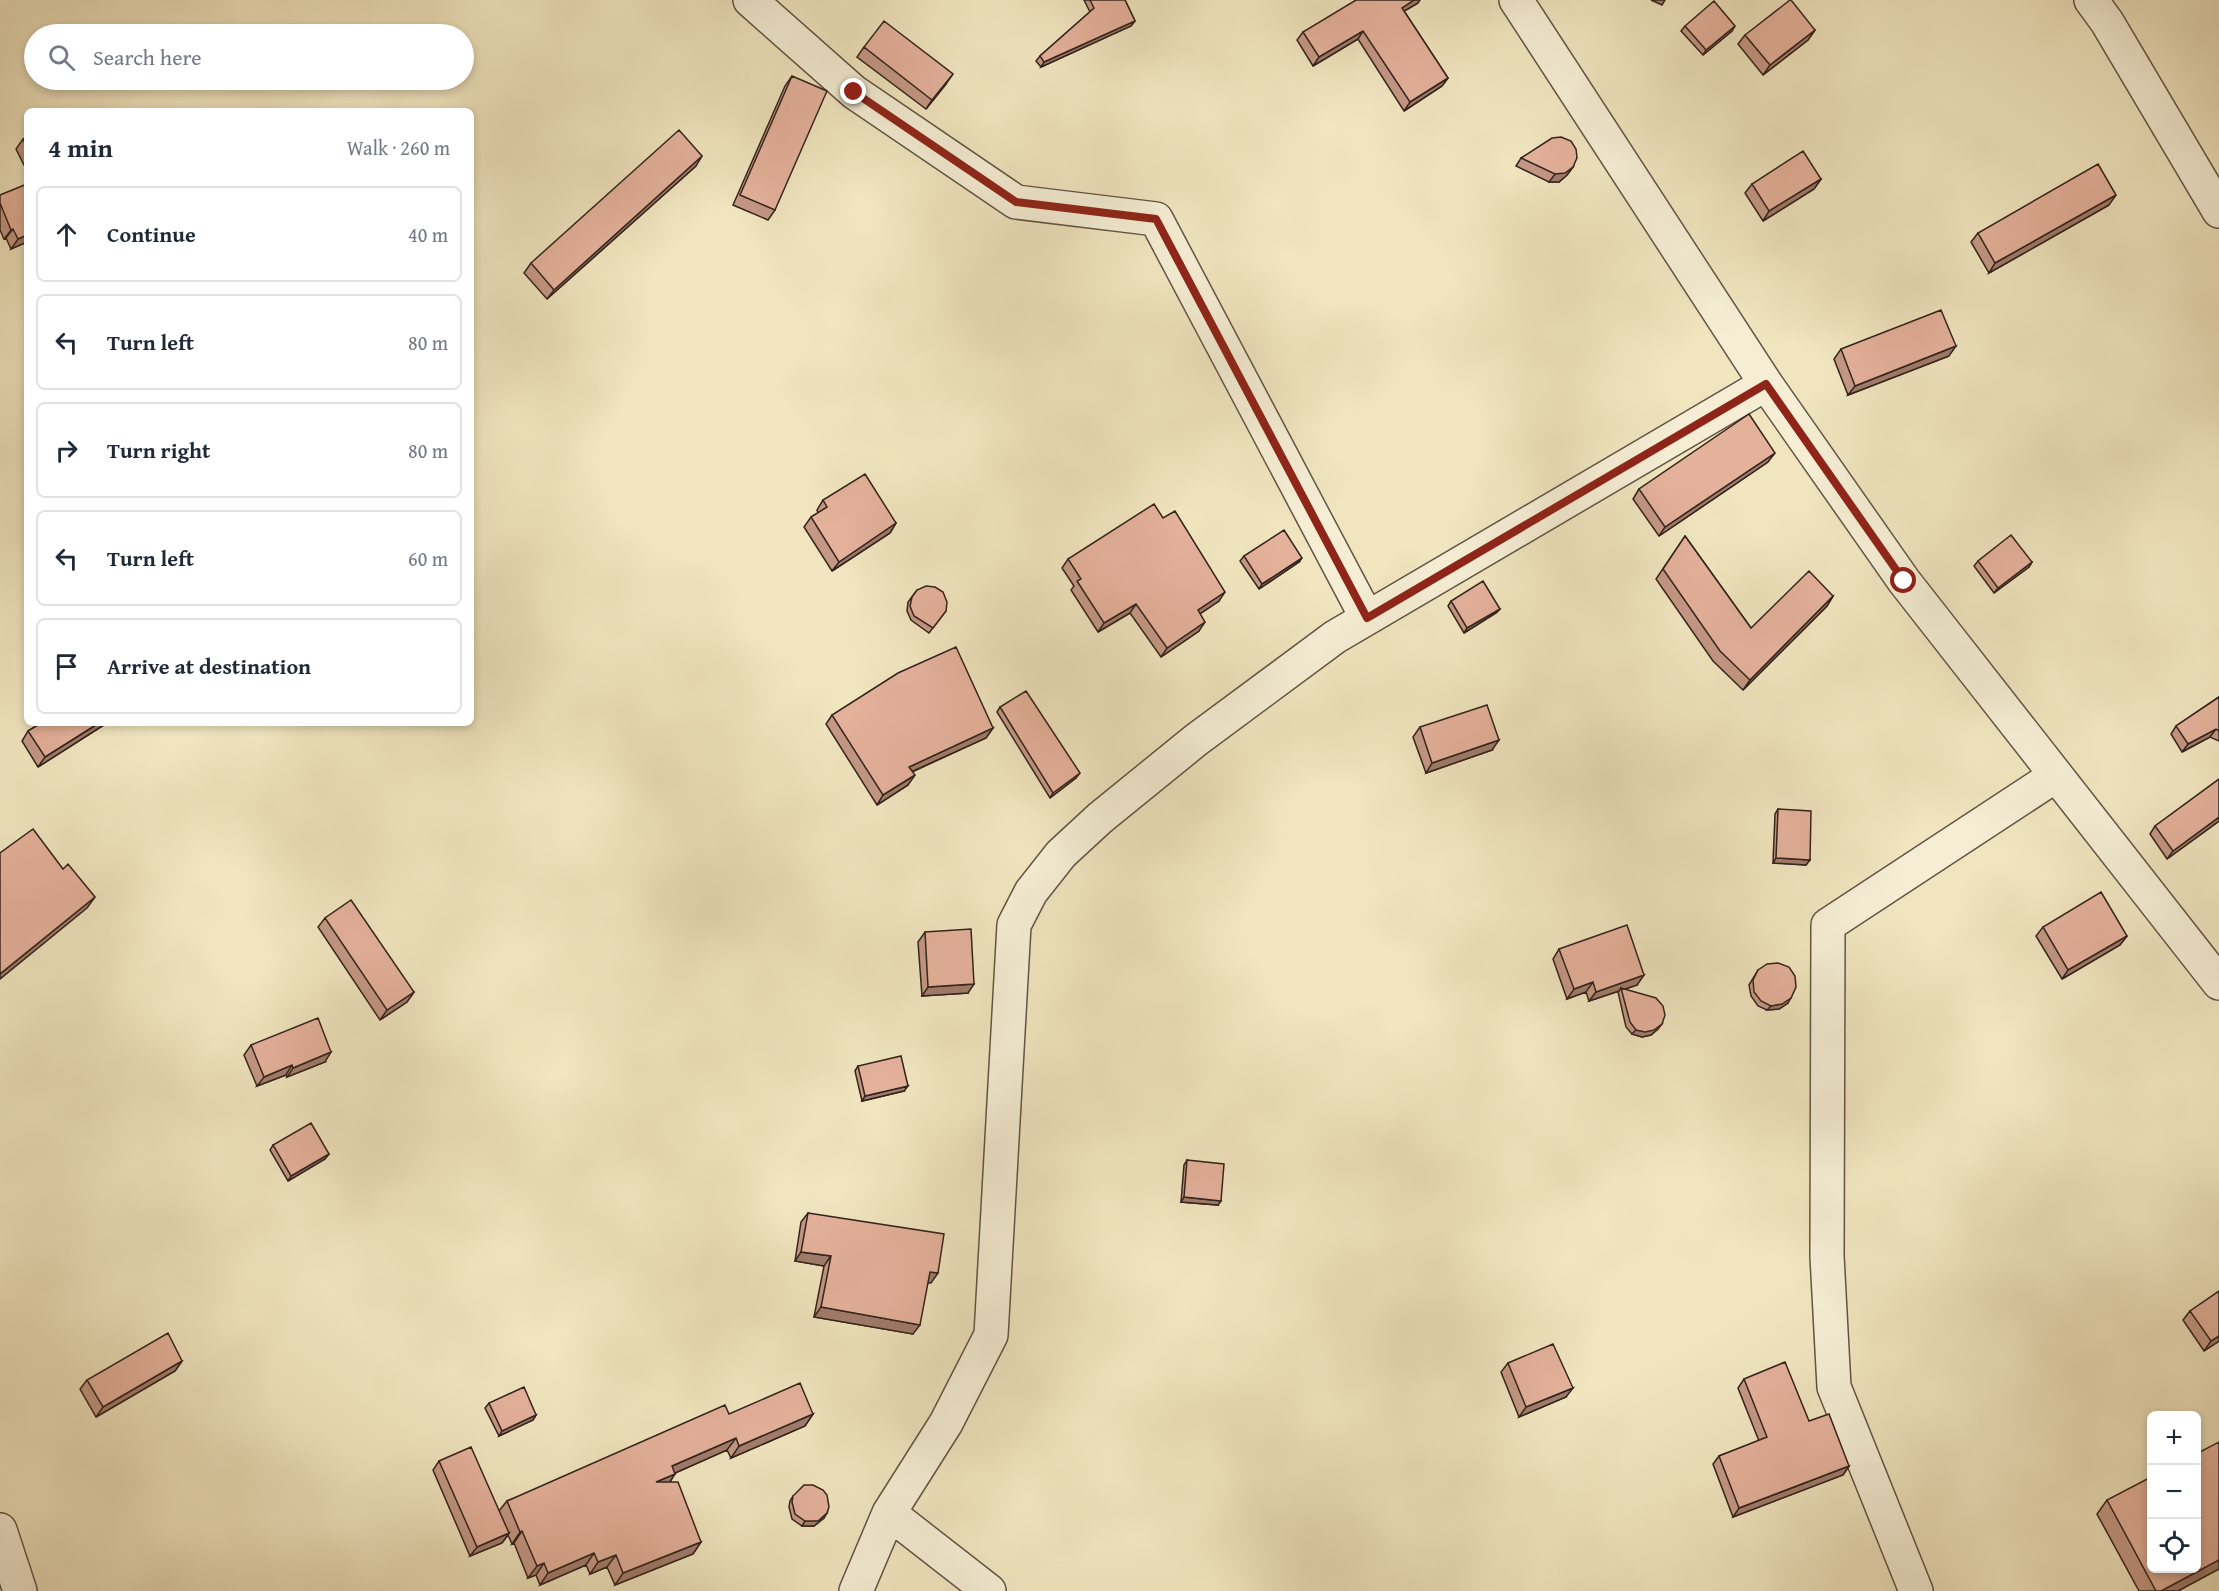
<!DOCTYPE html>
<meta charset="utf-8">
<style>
body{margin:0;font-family:"Gentium Book Plus",serif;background:#f2f2f3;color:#1f2937}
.controls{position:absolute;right:18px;bottom:18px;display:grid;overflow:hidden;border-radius:9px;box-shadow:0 3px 9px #0003}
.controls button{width:54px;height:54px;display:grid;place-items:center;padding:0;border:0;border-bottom:2px solid #e0e1e3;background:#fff;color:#1f2937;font:30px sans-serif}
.stop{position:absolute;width:18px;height:18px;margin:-14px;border:4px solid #8f2418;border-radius:50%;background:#fff}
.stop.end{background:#8f2418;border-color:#fff;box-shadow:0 2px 6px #0008}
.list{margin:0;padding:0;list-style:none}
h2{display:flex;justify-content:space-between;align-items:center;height:78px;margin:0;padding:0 24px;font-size:26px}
h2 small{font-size:20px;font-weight:400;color:#747a83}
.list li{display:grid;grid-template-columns:39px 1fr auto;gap:18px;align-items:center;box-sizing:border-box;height:96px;margin:0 12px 12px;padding:0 12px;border:2px solid #e0e1e3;border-radius:9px}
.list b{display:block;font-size:22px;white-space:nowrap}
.list em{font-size:20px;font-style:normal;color:#747a83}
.icon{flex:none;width:33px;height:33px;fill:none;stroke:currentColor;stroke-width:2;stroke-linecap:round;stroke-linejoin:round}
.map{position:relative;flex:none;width:2219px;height:1591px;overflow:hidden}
.search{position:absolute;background:#fff;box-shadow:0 3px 9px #0003;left:24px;top:24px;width:450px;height:66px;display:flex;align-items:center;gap:15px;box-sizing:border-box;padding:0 21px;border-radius:33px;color:#747a83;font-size:22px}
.panel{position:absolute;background:#fff;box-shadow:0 3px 9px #0003;left:24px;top:108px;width:450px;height:618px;border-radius:9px}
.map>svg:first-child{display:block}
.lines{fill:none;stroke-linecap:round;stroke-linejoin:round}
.minor-casing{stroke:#625444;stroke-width:36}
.minor{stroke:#f5eed5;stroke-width:33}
.wall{fill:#c49885;stroke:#33231b;stroke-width:1.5}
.shaded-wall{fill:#a07c6c;stroke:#33231b;stroke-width:1.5}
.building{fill:#e4b19b;stroke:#33231b;stroke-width:1.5}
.route{stroke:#8f2418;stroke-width:8}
</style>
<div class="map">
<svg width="2219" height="1591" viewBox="0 0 2219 1591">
<rect width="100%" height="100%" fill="#f0e5bf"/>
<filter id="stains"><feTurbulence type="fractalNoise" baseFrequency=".00333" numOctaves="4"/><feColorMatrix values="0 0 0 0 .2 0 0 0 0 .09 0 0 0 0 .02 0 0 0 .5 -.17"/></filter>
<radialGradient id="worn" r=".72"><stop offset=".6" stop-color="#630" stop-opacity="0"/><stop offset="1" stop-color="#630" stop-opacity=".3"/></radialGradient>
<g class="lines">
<defs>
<path id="minor" d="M750,0L854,92L1016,202L1156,219L1367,618
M1516,0L1766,384L1904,581L2219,983
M2091,0L2107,22L2219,211
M889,1513L989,1591
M0,1530L20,1591
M856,1591L889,1513L946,1423L991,1335L1014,925L1031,892L1061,854L1100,818L1196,740L1335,637L1766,384
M1916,1591L1834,1387L1827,1256L1828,925L2055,776"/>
</defs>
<!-- minor casing -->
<use href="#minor" class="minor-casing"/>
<!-- minor -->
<use href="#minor" class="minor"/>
</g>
<!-- wall -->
<path class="wall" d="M1084,0H1125L1135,21L1131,26L1041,67L1036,61L1040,56L1090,12Z
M1418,3L1404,11L1448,78L1442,86L1404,111L1358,39L1313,66L1297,40L1303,32Z
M1685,26L1732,31L1703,55L1681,31Z
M1815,30L1808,40L1763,75L1738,44L1745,35Z
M864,47L946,84L926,109L857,57Z
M792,76L775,210L768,220L733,205L785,86Z
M27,137V171L16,149L23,139Z
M1521,158L1573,167L1567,175L1559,182H1549L1516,166Z
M696,166L547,299L524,273L531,263Z
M1821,179L1814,189L1763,221L1745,193L1752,184Z
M27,184V242L11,249L6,238L4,239L0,230V195Z
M2109,205L1989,273L1971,242L1978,233Z
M1841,349L1949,356L1848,395L1834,359Z
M1768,462L1659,536L1633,499L1639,489Z
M823,500L896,523L890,533L832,571L804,527L811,517L818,513L817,510Z
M1685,536L1751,628L1833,596L1827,606L1743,690L1713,661L1656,579Z
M1244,556L1299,562L1259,589L1240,561Z
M1068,559L1219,601L1200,614L1199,631L1161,657L1130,613L1098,632L1071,590L1074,586L1062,568Z
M1978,561L2032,562L2029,567L1994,593L1974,566Z
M917,590L946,611L929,633L911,620L907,611L908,602Z
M1451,601L1500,609L1496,613L1464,633L1448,606Z
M2219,697V741L2210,737L2182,752L2171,734L2176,726Z
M1000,707L1076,778L1050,798L997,712Z
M832,715L993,728L986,738L912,772L908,785L877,805L826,724Z
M41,723H107L38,767L22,741L28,731Z
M1420,727L1492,750L1426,773L1413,737Z
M1778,809L1810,860L1806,865L1773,863L1775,814Z
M2219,821L2167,859L2150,834L2155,826Z
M325,918L414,992L407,1002L380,1020L318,927Z
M2043,927L2127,936L2120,945L2062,979L2036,936Z
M925,932L968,993L922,996L918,942Z
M1559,949L1637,985L1625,989L1658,1029L1651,1035L1642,1037L1632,1034L1626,1027L1618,992L1619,991L1589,1001L1586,992L1567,999L1553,959Z
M1758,970L1788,1003L1779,1009L1767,1010L1758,1006L1751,996L1749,985Z
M251,1045L325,1062L287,1077L286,1075L257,1086L244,1055Z
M858,1066L904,1091L862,1101L855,1071Z
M273,1145L329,1154L325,1159L288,1181L270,1150Z
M1187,1160L1218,1205L1181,1202L1184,1165Z
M808,1213L931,1283L928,1282L913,1334L814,1317L824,1266L795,1261L801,1222Z
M2190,1311L2219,1341L2204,1351L2183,1320Z
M182,1361L175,1371L96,1417L80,1389L87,1380Z
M1508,1363L1566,1397L1519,1417L1501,1372Z
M1744,1379L1809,1421L1849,1466L1843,1475L1733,1517L1713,1464L1719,1456L1759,1441L1738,1388Z
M489,1403L536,1415L533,1420L499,1436L485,1408Z
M729,1414H813L805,1426L731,1458L727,1450L675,1473L670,1482L701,1542L693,1554L615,1585L607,1567L590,1574L586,1565L540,1585L536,1575L528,1578L514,1543L512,1544L508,1535L502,1543L470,1556L433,1470L439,1461L499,1511L507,1501Z
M793,1496L824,1518L814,1526H802L792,1519L789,1507L790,1501Z
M2107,1500L2219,1569L2178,1591H2139L2097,1514Z"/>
<!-- shaded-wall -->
<path class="shaded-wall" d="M1414,0H1420L1418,3L1396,16L1402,8Z
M1651,0H1665L1662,5Z
M1135,21L1131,26L1041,67L1044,62Z
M1735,26L1732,31L1703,55L1706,50Z
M1815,30L1808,40L1763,75L1770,65Z
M1363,31L1358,39L1313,66L1319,57Z
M953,74L946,84L926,109L932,100Z
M1448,78L1442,86L1404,111L1410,102Z
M702,156L696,166L547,299L554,290Z
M1573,167L1567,175L1559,182H1549L1555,174Z
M1821,179L1814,189L1763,221L1769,211Z
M2116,195L2109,205L1989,273L1995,263Z
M13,229L6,238L4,239L11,230Z
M27,235V242L11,249L18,239Z
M1956,346L1949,356L1848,395L1855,386Z
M1775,453L1768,462L1659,536L1665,527Z
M896,523L890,533L832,571L839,562Z
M1302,558L1299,562L1259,589L1262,584Z
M2032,562L2029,567L1994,593L1998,588Z
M1225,592L1219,601L1192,619L1198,610Z
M1833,596L1827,606L1743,690L1750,680Z
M1136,604L1130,613L1098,632L1104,623Z
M1500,609L1496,613L1464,633L1467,628Z
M1205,622L1199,631L1161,657L1167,648Z
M99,723H107L38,767L45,757Z
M993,728L986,738L902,776L909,767Z
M2216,729L2210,737L2182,752L2188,744Z
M1499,740L1492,750L1426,773L1432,763Z
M1080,773L1076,778L1050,798L1053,793Z
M915,775L908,785L877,805L883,795Z
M2219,817V821L2167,859L2173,851Z
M1776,858L1810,860L1806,865L1773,863Z
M95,897L87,908L0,979V974Z
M2127,936L2120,945L2062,979L2068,970Z
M1644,975L1637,985L1622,990L1621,988L1619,991L1589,1001L1596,992Z
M1593,982L1586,992L1567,999L1574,989Z
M974,984L968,993L922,996L928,987Z
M414,992L407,1002L380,1020L387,1010Z
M1791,998L1788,1003L1779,1009L1767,1010L1771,1006Z
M1662,1024L1658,1029L1651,1035L1642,1037L1632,1034L1636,1030Z
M331,1052L325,1062L287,1077L293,1068Z
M292,1065L286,1075L257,1086L264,1077Z
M908,1086L904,1091L862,1101L865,1096Z
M329,1154L325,1159L288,1181L291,1176Z
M1184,1197L1221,1201L1218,1205L1181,1202Z
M801,1252L831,1256L824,1266L795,1261Z
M930,1272L938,1273L931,1283L923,1282Z
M821,1307L920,1325L913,1334L814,1317Z
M2219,1336V1341L2204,1351L2211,1341Z
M182,1361L175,1371L96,1417L103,1407Z
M1573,1388L1566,1397L1519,1417L1526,1407Z
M813,1414L805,1426L731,1458L739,1446Z
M536,1415L533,1420L499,1436L502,1431Z
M736,1438L727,1450L664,1478L672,1466Z
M1849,1466L1843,1475L1733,1517L1739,1508Z
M675,1474L667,1486L656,1482Z
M827,1513L824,1518L814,1526H802L805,1521Z
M522,1531L514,1543L512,1544L520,1532Z
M509,1533L502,1543L470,1556L477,1547Z
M701,1542L693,1554L615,1585L623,1573Z
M594,1553L586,1565L540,1585L548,1573Z
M616,1555L607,1567L590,1574L598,1562Z
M2219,1560V1569L2178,1591H2161Z
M544,1563L536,1575L528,1578L537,1566Z"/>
<!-- building -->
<path class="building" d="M1090,0H1125L1135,21L1044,62L1040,56L1094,8Z
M1356,0H1414L1402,8L1448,78L1410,102L1363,31L1319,57L1303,32Z
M1790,0H1791L1815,30L1770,65L1745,35Z
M1714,1L1735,26L1706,50L1685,26Z
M884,21L953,74L932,100L864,47Z
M792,76L827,91L775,210L740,195Z
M679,130L702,156L554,290L531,263Z
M27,137V148L23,139Z
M1561,137L1571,141L1576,149L1577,158L1573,167L1565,173L1555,174L1521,158L1552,138Z
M1803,151L1821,179L1769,211L1752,184Z
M2098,164L2116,195L1995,263L1978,233Z
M27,184V235L18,239L13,229L11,230L0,203V195Z
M1941,310L1956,346L1855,386L1841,349Z
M1749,414L1775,453L1665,527L1639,489Z
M865,474L896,523L839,562L811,517L827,507L823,500Z
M1154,504L1163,518L1175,511L1225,592L1198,610L1205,622L1167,648L1136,604L1104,623L1077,581L1081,579L1068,559Z
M1284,530L1302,558L1262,584L1244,556Z
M2011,535L2032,562L1998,588L1978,561Z
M1685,536L1751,628L1809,571L1833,596L1750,680L1720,651L1663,569Z
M1483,581L1500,609L1467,628L1451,601Z
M926,586L935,587L943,592L947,602L946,611L933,628L914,616L910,606L912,597L917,590Z
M956,647L993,728L909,767L915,775L883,795L832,715L898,673Z
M1026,691L1080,773L1053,793L1000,707Z
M2219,697V731L2216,729L2188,744L2176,726Z
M1487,705L1499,740L1432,763L1420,727Z
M41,723H99L45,757L28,731Z
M2219,779V817L2173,851L2155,826Z
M1778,809L1811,811L1810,860L1776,858Z
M33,829L63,869L68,864L95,897L0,974V853Z
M2101,892L2127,936L2068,970L2043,927Z
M351,900L414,992L387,1010L325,918Z
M1627,925L1644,975L1596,992L1593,982L1574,989L1559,949Z
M971,929L974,984L928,987L925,932Z
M1778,963L1789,967L1795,976L1796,987L1791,998L1782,1004L1771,1006L1761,1001L1754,992L1753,980L1758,970L1767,964Z
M1621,988L1656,998L1663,1006L1665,1015L1662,1024L1654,1030L1645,1032L1636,1030L1630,1022Z
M318,1018L331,1052L293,1068L292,1065L264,1077L251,1045Z
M901,1056L908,1086L865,1096L858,1066Z
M311,1123L329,1154L291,1176L273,1145Z
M1187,1160L1224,1164L1221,1201L1184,1197Z
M808,1213L944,1234L938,1273L930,1272L920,1325L821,1307L831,1256L801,1252Z
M2219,1291V1336L2211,1341L2190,1311Z
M168,1333L182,1361L103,1407L87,1380Z
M1553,1344L1573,1388L1526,1407L1508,1363Z
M1785,1362L1809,1421L1829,1414L1849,1466L1739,1508L1719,1456L1767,1437L1744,1379Z
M800,1383L813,1414L739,1446L736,1438L672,1466L675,1474L656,1482H678L701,1542L623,1573L616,1555L598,1562L594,1553L548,1573L544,1563L537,1566L522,1531L520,1532L507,1501L725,1405L729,1414Z
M524,1387L536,1415L502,1431L489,1403Z
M2219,1442V1560L2161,1591H2156L2107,1500L2151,1477V1569H2196V1454Z
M471,1447L509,1533L477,1547L439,1461Z
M804,1485H813L823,1490L827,1495L829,1507L827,1513L818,1521H805L795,1514L792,1502L793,1496Z"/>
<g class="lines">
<!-- route -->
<path class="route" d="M854,92L1016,202L1156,219L1367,618L1766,384L1904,581"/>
</g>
<rect width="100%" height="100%" filter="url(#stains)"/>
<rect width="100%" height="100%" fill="url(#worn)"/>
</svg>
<div class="controls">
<button>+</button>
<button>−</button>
<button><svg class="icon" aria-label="locate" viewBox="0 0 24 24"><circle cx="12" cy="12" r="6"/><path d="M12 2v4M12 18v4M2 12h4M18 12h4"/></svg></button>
</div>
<div class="stop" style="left:1904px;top:581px"></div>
<div class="stop end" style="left:854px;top:92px"></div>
<div class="search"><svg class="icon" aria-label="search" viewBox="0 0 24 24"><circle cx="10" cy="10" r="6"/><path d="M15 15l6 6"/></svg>Search here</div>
<section class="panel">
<h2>4 min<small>Walk · 260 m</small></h2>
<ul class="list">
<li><svg class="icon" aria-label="ahead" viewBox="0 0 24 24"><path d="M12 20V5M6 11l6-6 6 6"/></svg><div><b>Continue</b></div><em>40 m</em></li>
<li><svg class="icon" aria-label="left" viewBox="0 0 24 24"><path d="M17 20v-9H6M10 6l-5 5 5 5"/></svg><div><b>Turn left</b></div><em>80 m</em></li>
<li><svg class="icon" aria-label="right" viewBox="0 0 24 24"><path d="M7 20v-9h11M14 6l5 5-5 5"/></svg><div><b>Turn right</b></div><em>80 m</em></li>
<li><svg class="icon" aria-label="left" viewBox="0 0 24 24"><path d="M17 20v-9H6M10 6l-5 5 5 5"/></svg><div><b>Turn left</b></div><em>60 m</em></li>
<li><svg class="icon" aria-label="arrive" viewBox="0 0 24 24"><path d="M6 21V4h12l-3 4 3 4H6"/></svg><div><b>Arrive at destination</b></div></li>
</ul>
</section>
</div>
